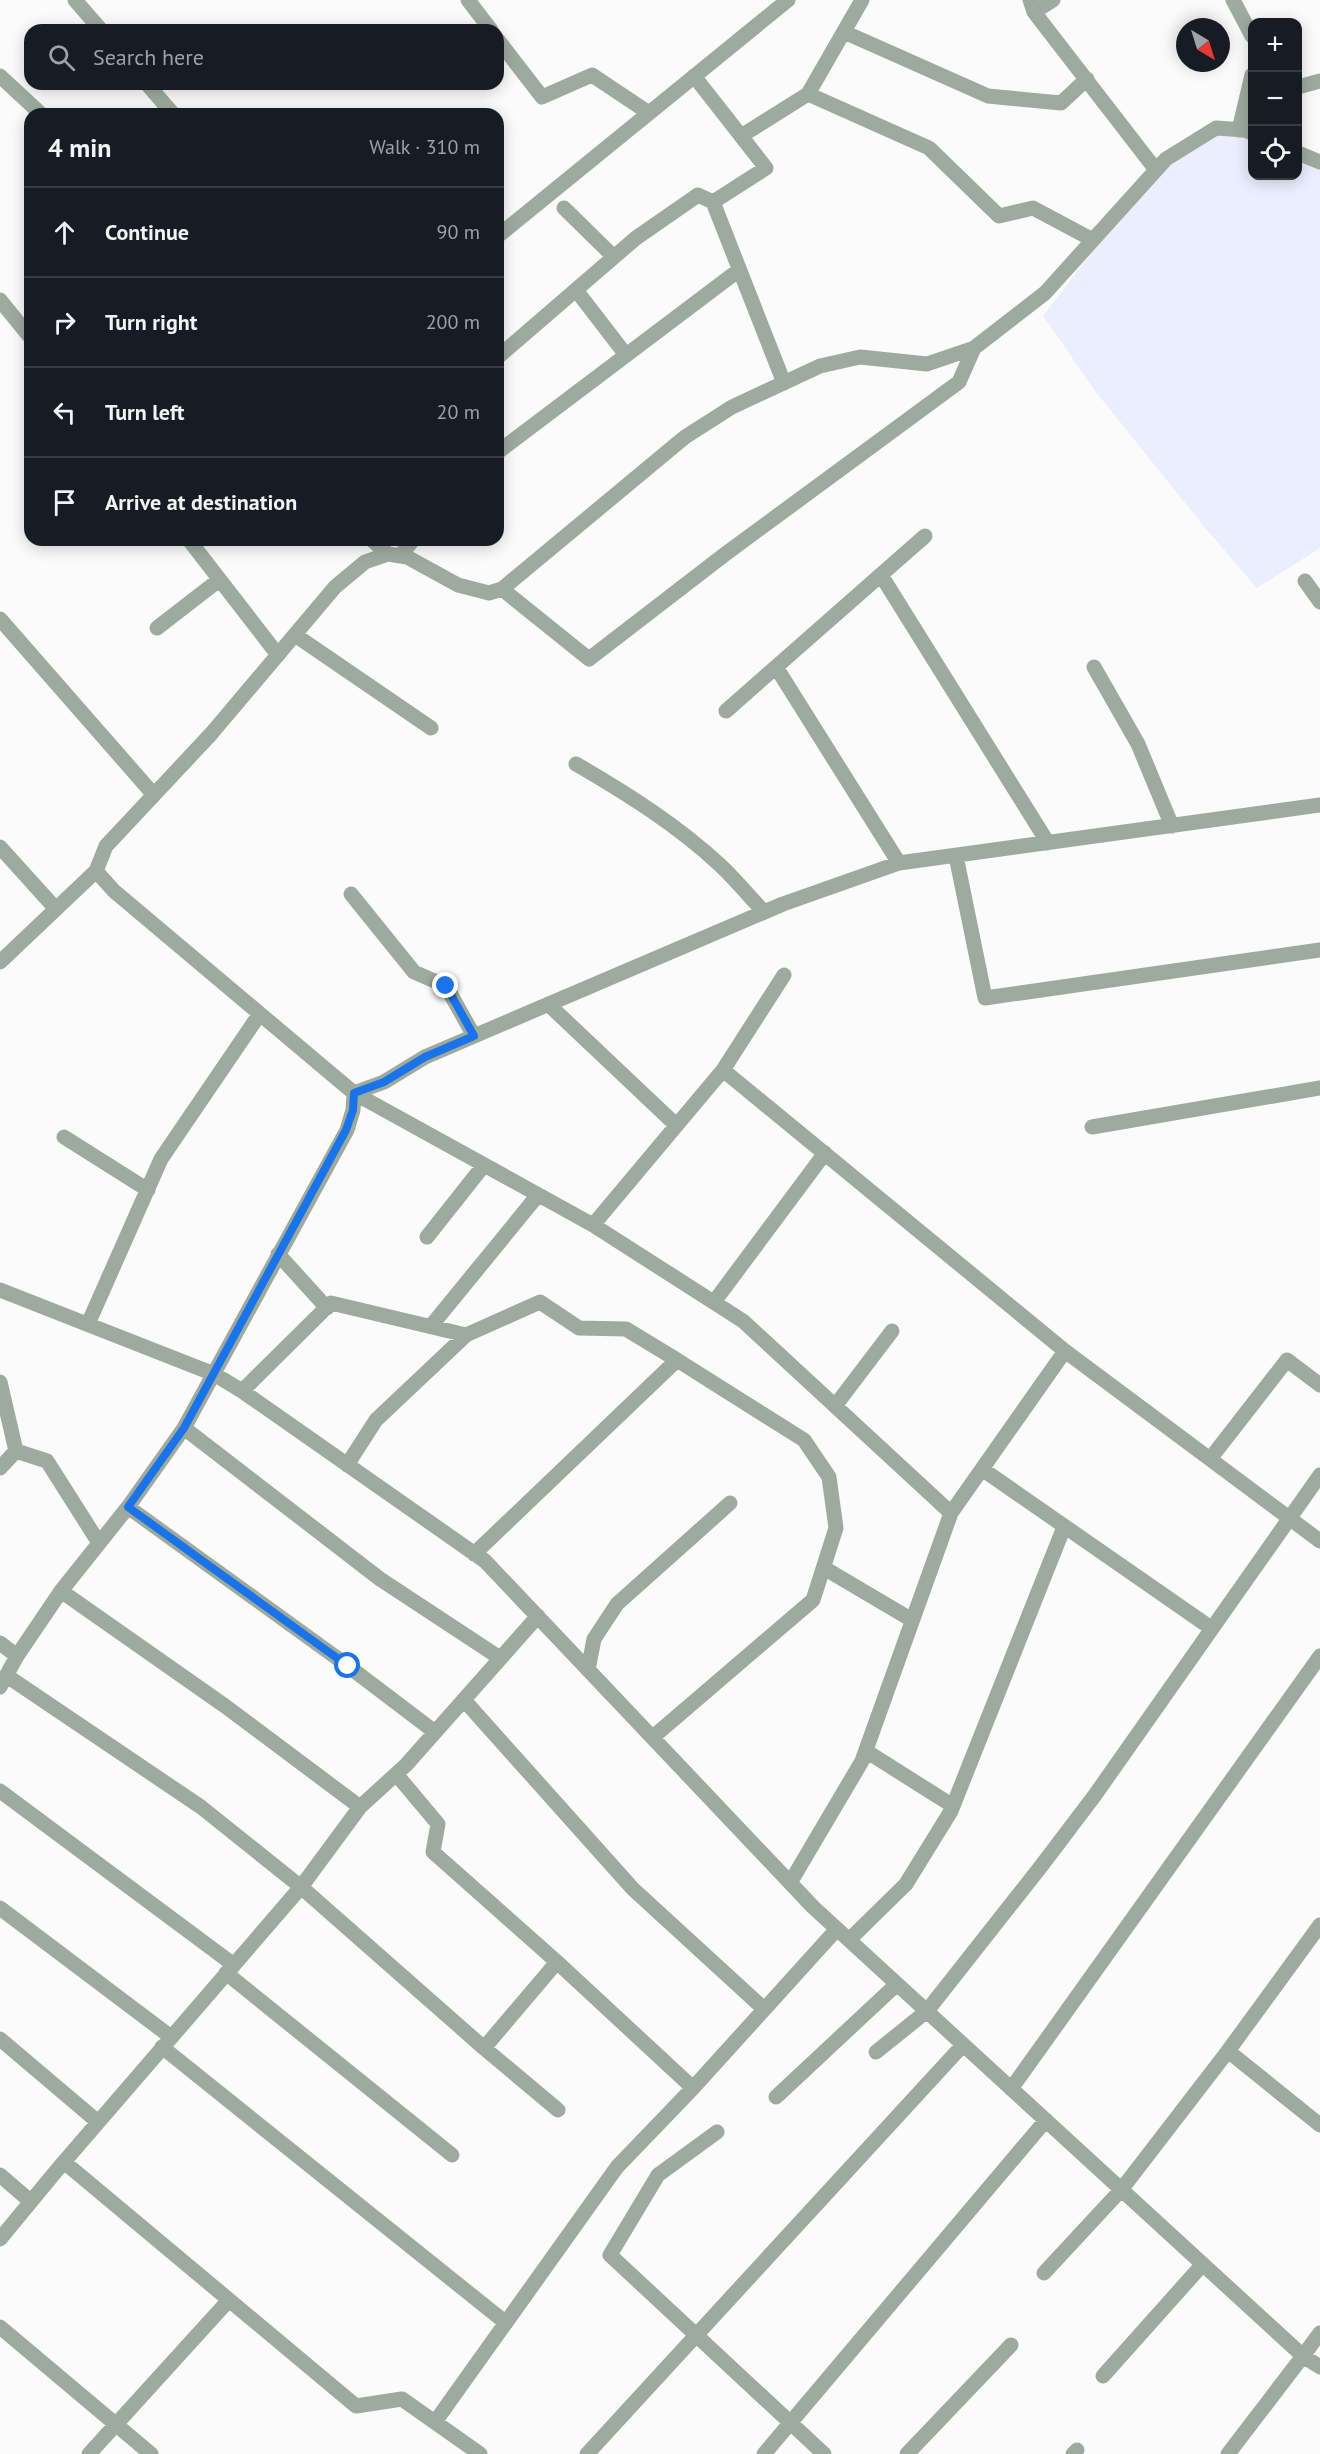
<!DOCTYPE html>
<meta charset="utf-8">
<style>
body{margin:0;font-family:"PT Sans",sans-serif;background:#20242c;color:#f1f3f6}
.controls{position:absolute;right:18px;top:18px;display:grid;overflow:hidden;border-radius:12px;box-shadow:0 3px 15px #0003}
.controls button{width:54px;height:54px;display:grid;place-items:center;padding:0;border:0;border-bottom:2px solid #363941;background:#171b24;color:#f1f3f6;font:30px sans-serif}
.compass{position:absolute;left:1176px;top:18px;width:54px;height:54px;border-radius:50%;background:#171b24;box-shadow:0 3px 15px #0003;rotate:142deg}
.stop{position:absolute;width:18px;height:18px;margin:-14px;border:4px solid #1a73e8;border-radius:50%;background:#fff}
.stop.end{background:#1a73e8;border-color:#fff;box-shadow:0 2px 6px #0008}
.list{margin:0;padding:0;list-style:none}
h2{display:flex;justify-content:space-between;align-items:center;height:78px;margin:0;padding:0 24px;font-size:26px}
h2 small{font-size:20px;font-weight:400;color:#9ea1a6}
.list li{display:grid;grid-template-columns:39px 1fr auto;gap:18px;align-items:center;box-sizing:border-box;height:90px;padding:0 24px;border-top:2px solid #363941}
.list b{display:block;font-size:22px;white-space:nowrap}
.list em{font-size:20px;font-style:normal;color:#9ea1a6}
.icon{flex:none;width:33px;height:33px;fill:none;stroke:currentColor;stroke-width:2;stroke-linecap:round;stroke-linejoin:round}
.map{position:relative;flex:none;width:1320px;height:2454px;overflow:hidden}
.search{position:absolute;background:#171b24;box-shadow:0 3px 15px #0003;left:24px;top:24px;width:480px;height:66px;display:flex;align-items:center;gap:15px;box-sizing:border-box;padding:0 21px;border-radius:18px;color:#9ea1a6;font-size:22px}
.panel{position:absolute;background:#171b24;box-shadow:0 3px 15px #0003;left:24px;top:108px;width:480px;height:438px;border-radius:18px}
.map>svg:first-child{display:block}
.built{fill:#eaeefe}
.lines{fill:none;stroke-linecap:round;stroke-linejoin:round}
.minor{stroke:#9faa9e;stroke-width:15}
.route{stroke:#1a73e8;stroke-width:8}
</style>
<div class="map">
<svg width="1320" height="2454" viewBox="0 0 1320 2454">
<rect width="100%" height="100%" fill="#fbfbfb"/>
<!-- built -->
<path class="built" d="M1216,128L1252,137V176H1298V153L1320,162V548L1257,588L1202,524L1096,392L1043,316L1146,181Z"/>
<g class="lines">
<!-- minor -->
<path class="minor" d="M75,0L101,30
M468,0L491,30
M1030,0L1034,12L1156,170
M1233,0L1252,36
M1034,12L1053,0
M844,32L988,96L1061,103L1087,79
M498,40L542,97L592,75L649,113
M0,76L41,114
M694,76L766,168L713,202
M147,84L173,114
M1298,87L1320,81
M808,94L929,148L999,216L1033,208L1093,240
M1239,130L1252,75
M741,136L808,94L862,0
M1298,153L1320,162
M564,208L614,257
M498,236L788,0
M576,290L626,355
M0,300L30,337
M498,357L636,238L698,195L713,202L784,383
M498,452L739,270
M189,540L278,655
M372,540L388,554
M400,556L413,540
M881,575L1048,843
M1305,581L1320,602
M502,589L589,659L724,555L959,382L974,348
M0,619L154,795
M157,628L219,580
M295,635L431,728
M776,667L899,863
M1094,667L1138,744L1172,826
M726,711L925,536
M576,764C626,793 677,825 720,865C735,879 749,896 764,912
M0,847L56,909
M956,856L985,998L1320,950
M351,894L414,972L446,986L474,1036
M0,962L96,871
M548,1004L676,1125
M723,1070L784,975
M354,1093L593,1225L743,1321L951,1513L862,1761L790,1883
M354,1093L384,1082L425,1057L783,904L899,863L1320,805
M1092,1127L1320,1088
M64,1137L148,1190
M593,1225L723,1070L1065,1351L1320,1541
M427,1237L484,1165
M278,1254L327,1308
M0,1290L214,1374L242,1391L485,1561L813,1907L1303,2356L1228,2454
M714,1302L825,1153
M88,1324L161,1159L259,1015
M431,1326L538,1195
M0,1382L16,1451L47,1461L99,1543
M242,1391L331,1303L466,1335L540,1302L579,1328L626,1329L677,1360L474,1554
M835,1406L892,1331
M184,1428L380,1579L500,1658
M1210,1459L1287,1360L1320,1385
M347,1465L376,1420L466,1335
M0,1468L16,1451
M982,1469L1211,1628
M128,1507L348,1666L435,1732
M951,1513L1065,1351
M824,1568L912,1620
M61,1591L225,1706L360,1807
M0,1643L17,1656
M588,1670L594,1639L617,1604L730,1503
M7,1676L201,1807L301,1887L484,2048L557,1962L693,2088
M0,1687L17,1656L61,1591L128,1507L184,1428L347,1130L353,1110L354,1093L114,891L96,871L106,846L211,734L335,587L365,562L388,554L407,557L458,585L489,593L502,589L685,437L732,407L820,366L860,357L927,364L974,348L1045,293L1166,159L1216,128L1245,130L1252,133
M464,1700L633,1889L764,2009
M653,1737L813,1600L836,1528L829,1477L804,1440L677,1360
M866,1751L953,1806
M396,1774L438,1824L433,1852L557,1962
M0,1791L234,1965
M0,1908L171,2037
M849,1940L906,1884L951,1811L1064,1527
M226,1973L452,2155
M0,2039L98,2122
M162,2047L506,2323
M484,2048L558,2110
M1228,2051L1320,2125
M876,2052L927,2011L1042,1865L1095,1795L1320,1475
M1011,2089L1320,1656
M776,2097L897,1984
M717,2132L658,2175L610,2255L824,2454
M64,2162L356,2406L402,2399L480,2454
M0,2175L30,2201
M0,2239L57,2170L301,1887L360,1807L406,1765L538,1616
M1044,2273L1121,2190L1228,2051L1320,1925
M0,2327L151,2454
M1320,2333L1303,2356L1320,2367
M1103,2376L1203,2264
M435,2422L617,2167L693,2088L837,1929
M89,2454L229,2300
M587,2454L963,2045
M764,2454L1046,2120
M907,2454L1011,2345
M1073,2454L1077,2450"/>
</g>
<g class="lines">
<!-- route -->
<path class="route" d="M348,1666L128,1507L184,1428L346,1130L353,1110L354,1093L384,1082L425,1057L474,1036L446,986"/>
</g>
</svg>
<div class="controls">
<button>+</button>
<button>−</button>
<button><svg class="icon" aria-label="locate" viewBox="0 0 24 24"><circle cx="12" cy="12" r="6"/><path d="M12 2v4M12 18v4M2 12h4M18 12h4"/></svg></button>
</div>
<svg class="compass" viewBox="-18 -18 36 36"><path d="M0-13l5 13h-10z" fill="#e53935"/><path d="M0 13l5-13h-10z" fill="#9ea1a6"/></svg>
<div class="stop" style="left:348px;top:1666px"></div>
<div class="stop end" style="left:446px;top:986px"></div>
<div class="search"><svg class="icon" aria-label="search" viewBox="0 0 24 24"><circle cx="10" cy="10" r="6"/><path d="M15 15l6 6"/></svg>Search here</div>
<section class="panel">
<h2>4 min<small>Walk · 310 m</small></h2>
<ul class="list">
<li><svg class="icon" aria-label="ahead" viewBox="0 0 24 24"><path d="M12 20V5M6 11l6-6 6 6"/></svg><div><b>Continue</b></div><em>90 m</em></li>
<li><svg class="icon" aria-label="right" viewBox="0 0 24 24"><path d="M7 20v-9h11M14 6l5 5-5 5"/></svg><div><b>Turn right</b></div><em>200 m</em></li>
<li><svg class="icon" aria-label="left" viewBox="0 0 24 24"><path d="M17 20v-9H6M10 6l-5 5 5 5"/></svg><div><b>Turn left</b></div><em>20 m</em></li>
<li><svg class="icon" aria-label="arrive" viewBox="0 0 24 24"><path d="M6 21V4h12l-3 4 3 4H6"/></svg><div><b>Arrive at destination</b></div></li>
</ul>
</section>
</div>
